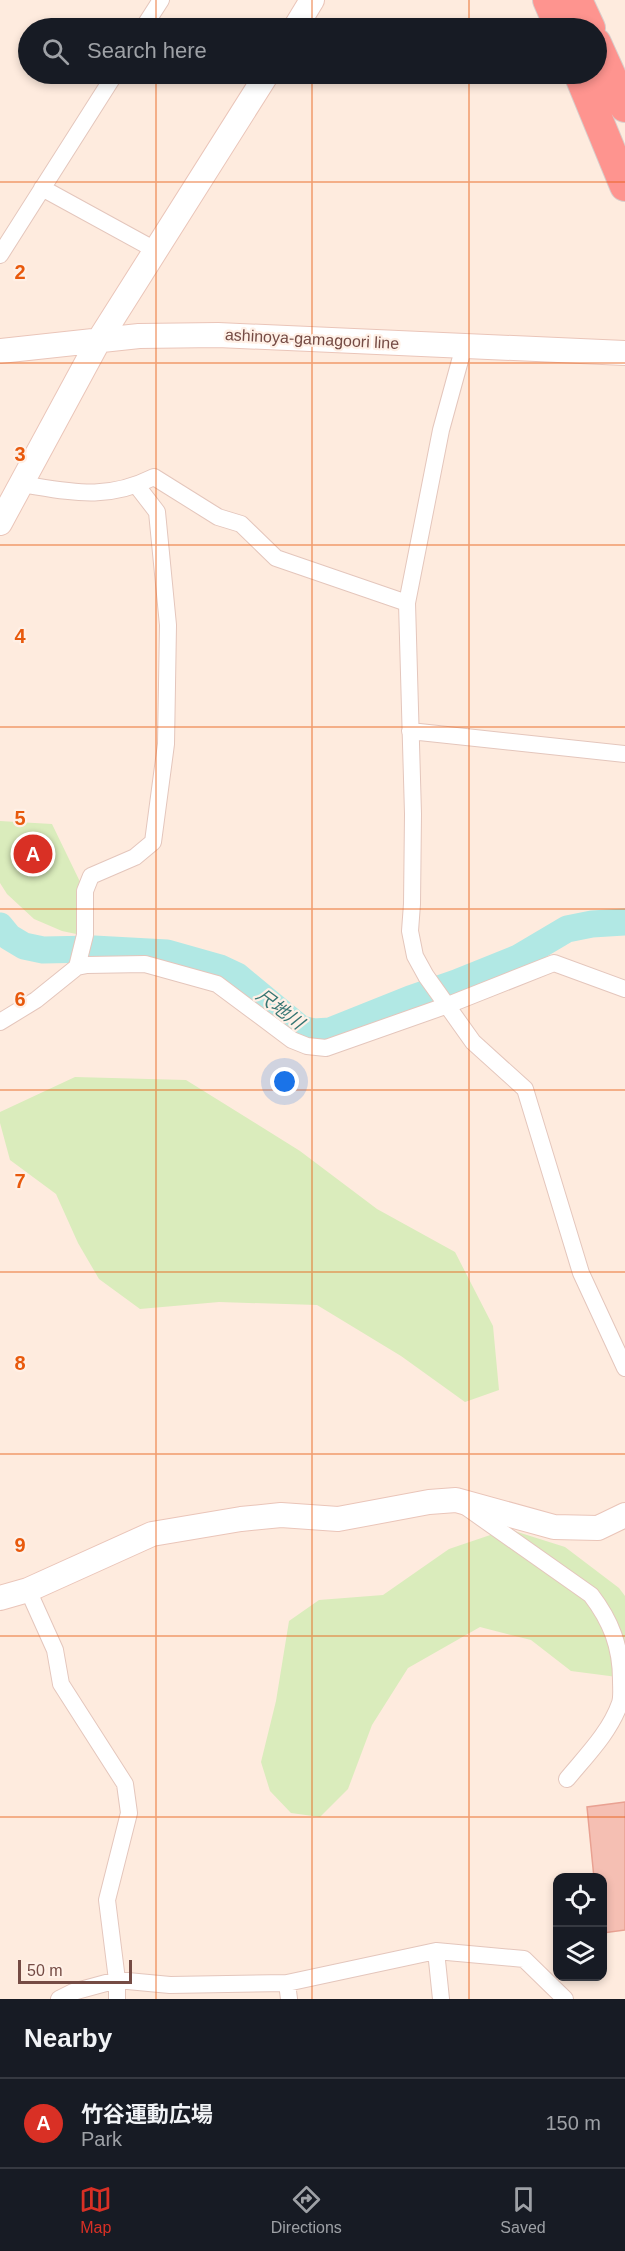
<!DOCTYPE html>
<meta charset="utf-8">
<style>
body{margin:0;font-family:Helvetica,"Noto Sans JP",sans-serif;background:#20242c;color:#f1f3f6}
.controls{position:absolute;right:18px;bottom:18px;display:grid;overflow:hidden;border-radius:12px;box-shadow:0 3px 9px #0003}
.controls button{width:54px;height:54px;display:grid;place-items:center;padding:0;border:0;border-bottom:2px solid #363941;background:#171b24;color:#f1f3f6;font:30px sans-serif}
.scale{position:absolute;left:18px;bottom:15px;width:114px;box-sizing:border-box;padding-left:6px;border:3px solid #754b44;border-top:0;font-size:16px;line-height:21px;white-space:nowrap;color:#754b44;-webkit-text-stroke:4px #fff0e6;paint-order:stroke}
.you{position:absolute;left:285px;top:1082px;width:21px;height:21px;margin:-15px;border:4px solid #fff;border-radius:50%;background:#1a73e8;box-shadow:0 0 0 9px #1a73e833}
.badge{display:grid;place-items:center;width:39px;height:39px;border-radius:50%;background:#d93025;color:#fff;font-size:20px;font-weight:700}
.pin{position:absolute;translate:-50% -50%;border:3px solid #fff;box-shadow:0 2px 6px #0006}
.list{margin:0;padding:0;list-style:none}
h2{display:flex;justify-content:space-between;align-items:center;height:78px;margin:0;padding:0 24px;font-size:26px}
h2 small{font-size:20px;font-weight:400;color:#9ea1a6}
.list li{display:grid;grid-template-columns:39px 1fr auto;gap:18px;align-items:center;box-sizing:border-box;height:90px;padding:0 24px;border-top:2px solid #363941}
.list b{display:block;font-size:22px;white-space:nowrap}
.list p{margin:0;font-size:20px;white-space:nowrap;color:#9ea1a6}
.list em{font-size:20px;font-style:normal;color:#9ea1a6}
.icon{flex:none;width:33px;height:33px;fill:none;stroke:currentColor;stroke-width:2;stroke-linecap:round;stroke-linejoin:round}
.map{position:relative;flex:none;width:625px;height:1999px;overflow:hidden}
.search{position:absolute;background:#171b24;box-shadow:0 3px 9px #0003;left:18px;right:18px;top:18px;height:66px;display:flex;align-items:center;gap:15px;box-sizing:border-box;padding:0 21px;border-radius:33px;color:#9ea1a6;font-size:22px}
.sheet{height:168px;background:#171b24}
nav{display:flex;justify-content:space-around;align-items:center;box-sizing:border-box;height:84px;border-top:2px solid #363941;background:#171b24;font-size:16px;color:#9ea1a6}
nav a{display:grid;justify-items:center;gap:3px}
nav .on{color:#d93025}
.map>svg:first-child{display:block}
.green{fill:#daecbc}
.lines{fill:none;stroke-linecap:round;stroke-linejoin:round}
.river{stroke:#b1e8e4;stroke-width:27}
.building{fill:#f5bfb3;stroke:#e9a192;stroke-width:1.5}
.street-casing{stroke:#e4c6bc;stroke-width:18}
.secondary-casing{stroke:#eac5b9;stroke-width:26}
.highway-casing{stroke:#d8cdcb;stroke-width:32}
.street{stroke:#fff;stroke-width:16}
.secondary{stroke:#fff;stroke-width:24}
.highway{stroke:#fe948f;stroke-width:30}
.grid{fill:none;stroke:#e8590c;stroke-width:1.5;stroke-opacity:0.55}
.labels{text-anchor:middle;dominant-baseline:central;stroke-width:4.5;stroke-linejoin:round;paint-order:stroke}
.street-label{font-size:16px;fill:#754b44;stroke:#fff0e6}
.water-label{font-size:18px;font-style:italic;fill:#357572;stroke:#fff0e6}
.grid-label{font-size:20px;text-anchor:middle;font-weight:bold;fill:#e8590c;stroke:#fff0e6;stroke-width:4.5;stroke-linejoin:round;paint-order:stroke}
</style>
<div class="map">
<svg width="625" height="1999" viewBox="0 0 625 1999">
<rect width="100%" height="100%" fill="#feebde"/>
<!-- green -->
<path class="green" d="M0,821L52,824L83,888L81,935L62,931L34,919L7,894L0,883Z
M75,1077L186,1080L300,1151L377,1209L455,1252L493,1326L499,1390L465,1402L401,1356L317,1305L219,1302L140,1309L99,1279L78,1243L56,1194L10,1160L0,1123V1112Z
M508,1529L565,1547L619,1588L625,1596V1678L571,1671L531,1640L480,1627L408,1668L372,1725L348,1789L320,1817L291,1813L270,1791L261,1762L276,1701L289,1621L319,1600L383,1595L449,1549Z"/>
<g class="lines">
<!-- river -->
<path class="river" d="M0,926L9,937L24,946L43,950L94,949L167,953L220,968L237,976L301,1029L314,1032L330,1031L410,999L456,983L518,958L567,929L592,924L625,922"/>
</g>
<!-- building -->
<path class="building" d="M625,1802V1930L603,1933V1878H594L587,1807Z"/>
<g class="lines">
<defs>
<path id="street" d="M143,28L161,0
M42,188L157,251
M0,255L115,74
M464,346L441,430L407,603L413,814L412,904L410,931L415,956L426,976L473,1042L525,1089L581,1273L625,1368
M21,484C72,492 106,501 154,477L218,517L241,524L276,558L407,603
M410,731L625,754
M77,967L85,935V891L91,876L135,857L153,842L166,744L168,625L157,512L137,486
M0,1022L36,1000L77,967L87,965L145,964L217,984L292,1040L307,1046L326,1048L448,1005L554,963L625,989
M466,1507L591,1595C611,1621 621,1647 621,1680C621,1688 622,1697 620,1703C610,1732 586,1756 567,1779
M28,1590L55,1650L61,1684L125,1784L129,1813L107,1900L117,1980V1999
M436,1951L441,1999
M287,1983L289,1999
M59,1999L73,1992L117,1980L170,1985L287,1983L436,1951L524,1959L565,1999"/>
<path id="secondary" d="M295,28L312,0
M0,351L139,336L218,335L625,353
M0,523L99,340L267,74
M0,1598L28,1590L152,1534L241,1519L281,1515L338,1519L429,1502L456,1500L554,1527L598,1528L625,1515"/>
<path id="highway" d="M548,0L560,28
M577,0L590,28
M596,43L625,107
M579,74L625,186"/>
</defs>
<!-- street casing -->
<use href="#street" class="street-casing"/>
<!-- secondary casing -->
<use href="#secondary" class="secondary-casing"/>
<!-- highway casing -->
<use href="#highway" class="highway-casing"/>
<!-- street -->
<use href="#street" class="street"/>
<!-- secondary -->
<use href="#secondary" class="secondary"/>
<!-- highway -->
<use href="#highway" class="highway"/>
</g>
<!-- grid -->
<path class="grid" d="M156,0V28M312,0V28M469,0V28M156,74V1999M312,74V1999M469,74V1999M0,182H625M0,363H625M0,545H625M0,727H625M0,909H625M0,1090H625M0,1272H625M0,1454H625M0,1636H625M0,1817H625"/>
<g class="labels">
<!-- street labels -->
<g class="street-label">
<text transform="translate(312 339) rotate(3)">ashinoya-gamagoori line</text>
</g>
<!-- water labels -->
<g class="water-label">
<text transform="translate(280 1009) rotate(37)">尺地川</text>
</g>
</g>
<g class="grid-label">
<text x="20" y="279">2</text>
<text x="20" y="461">3</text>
<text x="20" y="643">4</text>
<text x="20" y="825">5</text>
<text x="20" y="1006">6</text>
<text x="20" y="1188">7</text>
<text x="20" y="1370">8</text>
<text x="20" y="1552">9</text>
</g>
</svg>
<div class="controls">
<button><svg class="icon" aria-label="locate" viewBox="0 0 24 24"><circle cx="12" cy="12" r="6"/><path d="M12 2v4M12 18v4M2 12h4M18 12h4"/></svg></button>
<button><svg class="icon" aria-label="layers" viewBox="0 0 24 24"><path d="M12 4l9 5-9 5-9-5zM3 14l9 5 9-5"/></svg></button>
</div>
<div class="scale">50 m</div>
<div class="you"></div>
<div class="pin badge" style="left:33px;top:854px">A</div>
<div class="search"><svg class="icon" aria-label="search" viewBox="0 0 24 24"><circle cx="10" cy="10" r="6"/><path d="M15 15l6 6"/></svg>Search here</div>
</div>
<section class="sheet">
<h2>Nearby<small></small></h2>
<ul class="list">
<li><span class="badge">A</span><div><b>竹谷運動広場</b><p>Park</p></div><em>150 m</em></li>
</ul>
</section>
<nav>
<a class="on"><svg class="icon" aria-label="map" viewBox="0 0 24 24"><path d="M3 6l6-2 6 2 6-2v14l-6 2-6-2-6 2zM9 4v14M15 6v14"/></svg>Map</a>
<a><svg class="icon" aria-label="directions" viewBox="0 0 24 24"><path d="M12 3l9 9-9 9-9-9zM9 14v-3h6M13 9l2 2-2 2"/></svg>Directions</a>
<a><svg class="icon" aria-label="saved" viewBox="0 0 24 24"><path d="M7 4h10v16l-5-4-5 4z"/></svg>Saved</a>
</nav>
